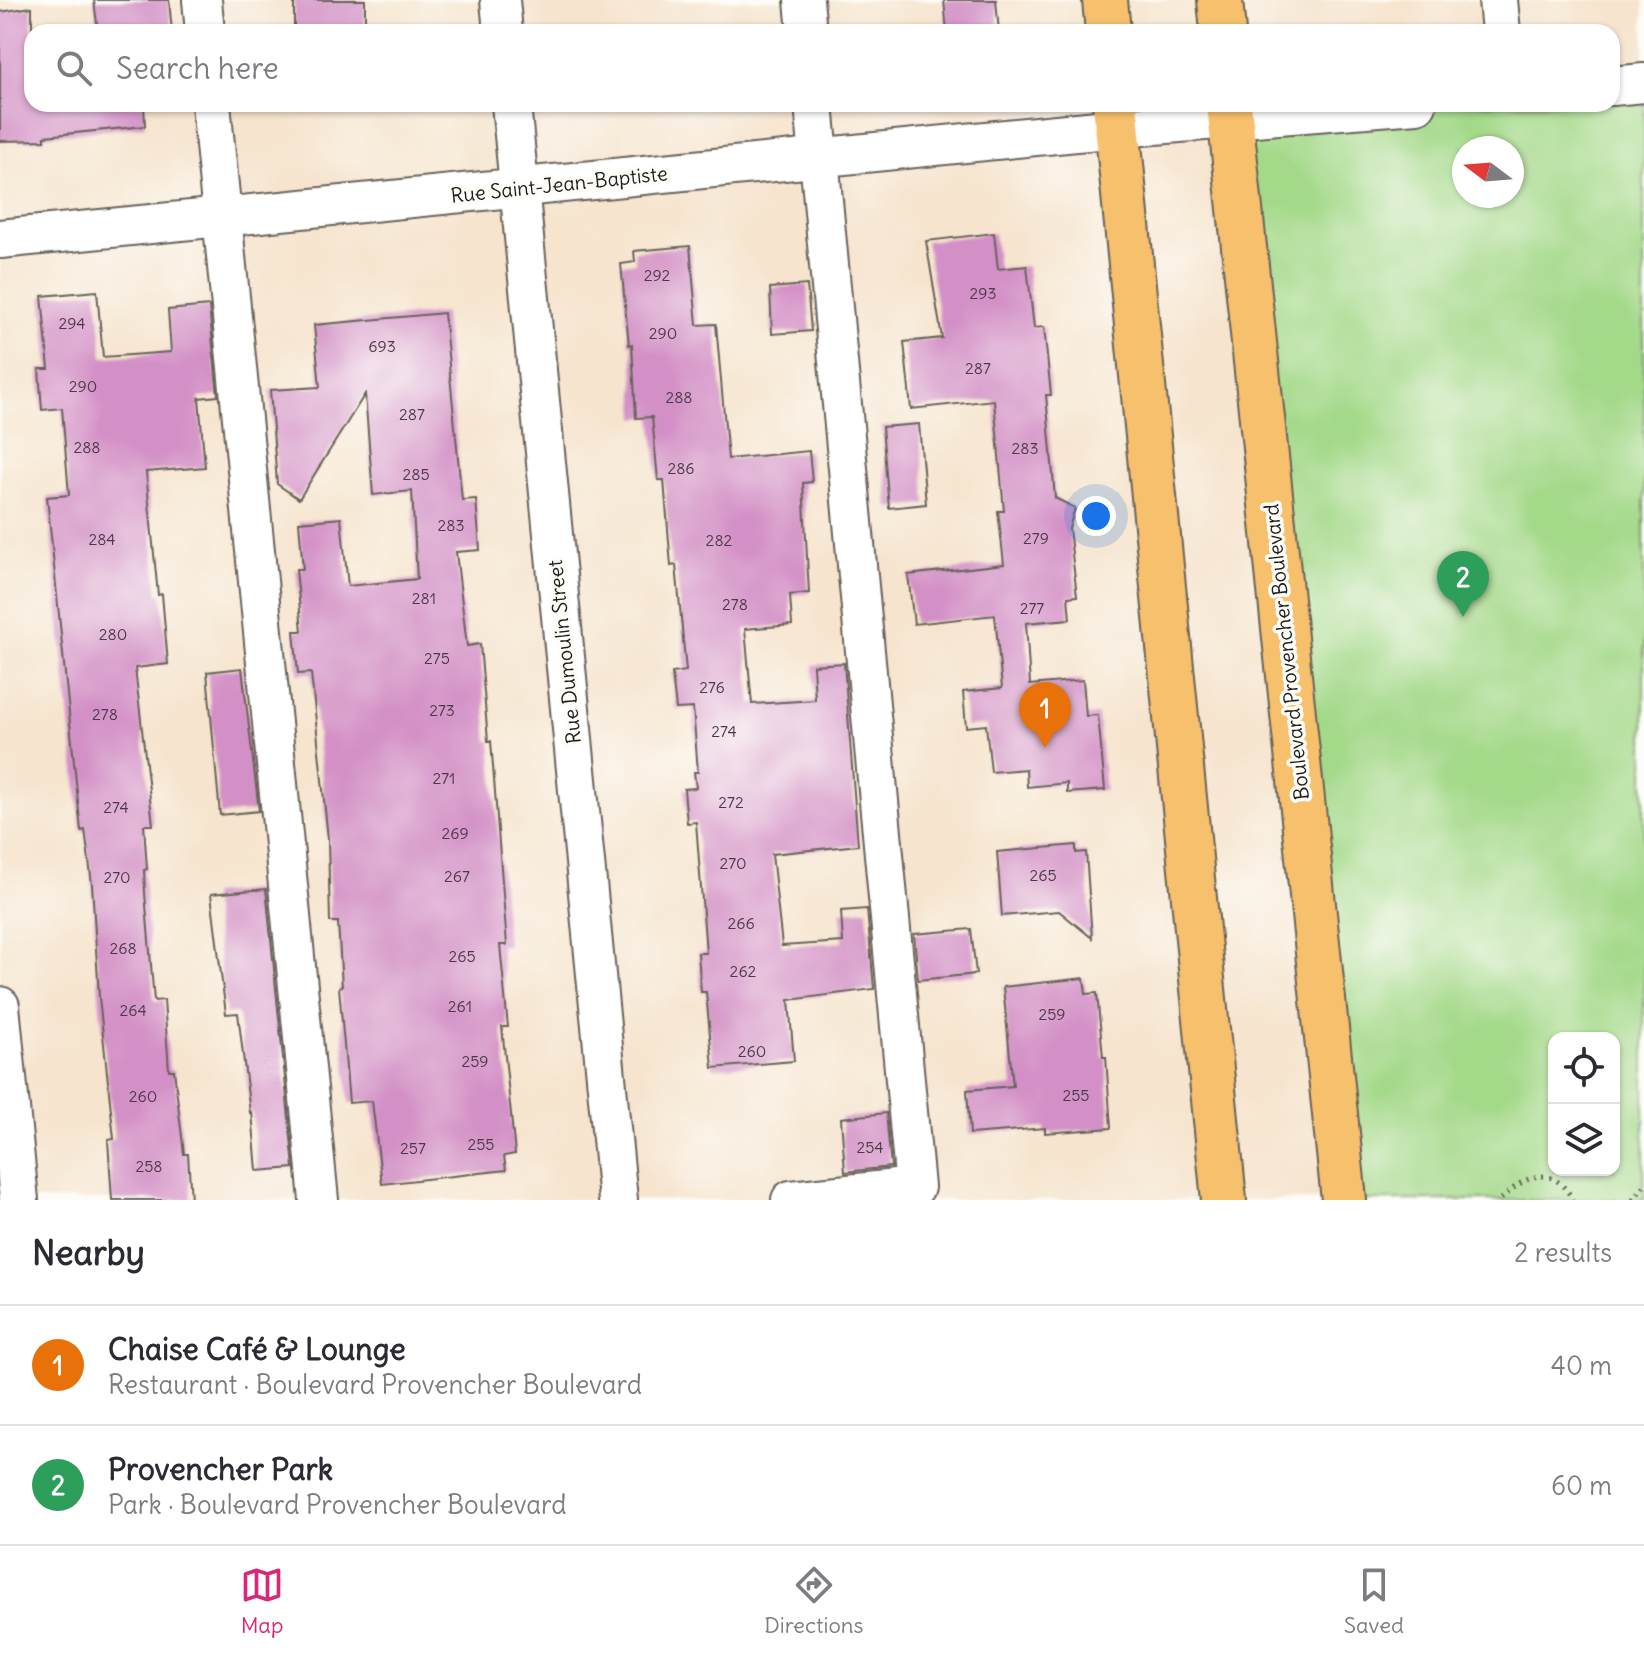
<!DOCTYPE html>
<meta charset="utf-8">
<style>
body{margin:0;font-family:Delius,sans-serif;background:#f2f2f3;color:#2b2b33}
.controls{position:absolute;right:24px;bottom:24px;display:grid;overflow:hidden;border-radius:16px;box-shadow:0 2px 6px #0004}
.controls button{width:72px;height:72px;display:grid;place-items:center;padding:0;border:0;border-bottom:2px solid #e1e1e2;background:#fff;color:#2b2b33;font:40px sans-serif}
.compass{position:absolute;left:1452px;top:136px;width:72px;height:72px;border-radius:50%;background:#fff;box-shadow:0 2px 6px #0004;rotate:286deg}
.you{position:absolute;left:1096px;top:516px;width:28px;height:28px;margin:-20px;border:6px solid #fff;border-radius:50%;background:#1a73e8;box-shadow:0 0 0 12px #1a73e833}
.badge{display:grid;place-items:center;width:52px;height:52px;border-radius:50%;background:#db2777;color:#fff;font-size:26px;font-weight:700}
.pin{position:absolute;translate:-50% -66px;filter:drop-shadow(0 2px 4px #0008)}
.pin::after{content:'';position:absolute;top:42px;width:28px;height:24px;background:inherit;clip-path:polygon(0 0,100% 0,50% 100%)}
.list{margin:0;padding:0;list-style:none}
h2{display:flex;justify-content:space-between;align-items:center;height:104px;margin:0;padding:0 32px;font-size:34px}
h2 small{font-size:26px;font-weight:400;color:#7c7c81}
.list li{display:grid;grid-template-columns:52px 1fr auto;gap:24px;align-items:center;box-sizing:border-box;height:120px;padding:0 32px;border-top:2px solid #e1e1e2}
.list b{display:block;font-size:30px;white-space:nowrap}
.list p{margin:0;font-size:26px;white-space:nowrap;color:#7c7c81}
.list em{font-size:26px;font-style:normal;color:#7c7c81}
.icon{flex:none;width:44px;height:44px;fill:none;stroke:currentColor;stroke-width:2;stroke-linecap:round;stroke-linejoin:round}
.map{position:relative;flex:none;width:1644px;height:1200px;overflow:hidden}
.search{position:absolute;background:#fff;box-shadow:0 2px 6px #0004;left:24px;right:24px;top:24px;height:88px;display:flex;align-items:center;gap:20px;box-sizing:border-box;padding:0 28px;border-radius:24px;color:#7c7c81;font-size:30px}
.sheet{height:344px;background:#fff}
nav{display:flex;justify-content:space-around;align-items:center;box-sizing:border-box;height:112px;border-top:2px solid #e1e1e2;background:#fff;font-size:22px;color:#7c7c81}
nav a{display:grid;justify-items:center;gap:4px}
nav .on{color:#db2777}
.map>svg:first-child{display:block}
.green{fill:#a4d98a;stroke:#607a53;stroke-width:2;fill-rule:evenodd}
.building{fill:#d390c6}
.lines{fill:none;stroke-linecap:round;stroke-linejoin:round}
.minor-casing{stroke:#68625a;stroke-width:42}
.major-casing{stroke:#68625a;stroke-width:48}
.path{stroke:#68625a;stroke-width:5;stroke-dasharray:2 6;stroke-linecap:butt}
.minor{stroke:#fff;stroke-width:38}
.major{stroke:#f7c06c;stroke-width:44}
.labels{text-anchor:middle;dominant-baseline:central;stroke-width:7;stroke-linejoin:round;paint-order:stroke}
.number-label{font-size:16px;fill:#4a3946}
.street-label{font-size:20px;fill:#1c1c1c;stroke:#fdfcf7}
</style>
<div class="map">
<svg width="1644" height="1200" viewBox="0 0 1644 1200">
<rect width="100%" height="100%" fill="#fdfcf7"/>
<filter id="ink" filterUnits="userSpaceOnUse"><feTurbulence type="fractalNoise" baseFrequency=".0125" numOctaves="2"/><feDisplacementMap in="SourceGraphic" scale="16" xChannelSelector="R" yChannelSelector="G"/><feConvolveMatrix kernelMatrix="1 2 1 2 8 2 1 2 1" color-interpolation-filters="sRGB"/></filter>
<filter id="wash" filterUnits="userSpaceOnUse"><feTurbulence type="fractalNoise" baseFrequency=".006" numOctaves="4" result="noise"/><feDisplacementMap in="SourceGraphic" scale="32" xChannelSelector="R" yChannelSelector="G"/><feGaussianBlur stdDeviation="1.8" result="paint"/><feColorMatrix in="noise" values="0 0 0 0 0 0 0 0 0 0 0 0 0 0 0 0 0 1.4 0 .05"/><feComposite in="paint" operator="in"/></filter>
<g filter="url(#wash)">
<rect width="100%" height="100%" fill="#f6e4ce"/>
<!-- green -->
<path class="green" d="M1644,83V1200H1344L1231,120L1417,104H1612ZM1464,148H1512V196H1464ZM1554,1038H1614V1170H1554Z"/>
<g id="blocks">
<!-- building -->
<path class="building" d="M94,0H169L172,32H98Z
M294,0H365V32H294Z
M944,0H996L999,32H947Z
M32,7V104H144L145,126L45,136V140L0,141V12Z
M994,233L998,269L1027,266L1034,328L1044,327L1051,395H1046L1055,498L1075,508L1069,528L1077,596L1068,597L1070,619L1026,623L1030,685L1083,680L1086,716L1098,715L1105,790L1067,793V783L1027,787L1026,769L991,772L986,725L966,727L963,692L1002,688L995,615L914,624L908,575L1004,564L998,511H1004L994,400L911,409L904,342L942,338L926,241Z
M690,246L697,325L716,324L728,459L809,451L812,482L803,483L809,593L790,595L792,625L745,629L752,704L815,700L813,665L844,663L858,845L772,854L782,946L843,942L841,911L867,909L874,989L789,1000L794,1061L713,1068L706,992H701L698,953H706L696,822L687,823L684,789L696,788L694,772H698L693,708L676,709L672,673L686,671L676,565L671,566L664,480H658L652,417L636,418L632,344L629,345L621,264L635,262L634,251Z
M807,285L811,331L772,334L770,288Z
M97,291L103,357L171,352L168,310L209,306L218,396L199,398L205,467L146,472L158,595L162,594L168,664L135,668L153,825H144L147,869L144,870L145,893L154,1001L164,1000L169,1070H174L184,1154H188L191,1200H112L108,1140L114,1139L99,997L92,884L85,830L81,831L47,497L69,495L62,408L42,410L39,369H49L42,296Z
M444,313L462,500L476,499L480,550L456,552L467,646L480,644L488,741H491L507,945H500L508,1027H502L515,1154L504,1156L506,1170L382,1184L372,1101L349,1103L339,987L342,986L338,922H330L328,839L311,673L298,674L294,631H302L296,569H303L299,522L341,518L348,586L417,579L412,491L373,495L365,394L299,499L277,484L270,390L320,387L314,325Z
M919,424L926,504L889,508L882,427Z
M242,668L259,811L220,815L207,672Z
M1076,845V853L1086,852L1092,938L1059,911L1002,916L997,852Z
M266,889L294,1168L257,1171L252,1112L250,1113L238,1013L226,1014L211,894Z
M971,929L976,974L918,980L914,934Z
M1084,978L1086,994L1097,993L1103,1057H1106L1111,1128L1045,1133V1128L970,1134L967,1090L1013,1086L1003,987Z
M886,1113L891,1167L845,1172L841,1118Z"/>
</g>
</g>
<g filter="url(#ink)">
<use href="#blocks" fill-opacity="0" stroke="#68625a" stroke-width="2"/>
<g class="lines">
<defs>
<path id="minor" d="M202,0L205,32
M500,0L503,32
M804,0L807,32
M1498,0L1501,32
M1612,86L1644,83
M211,104L319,1200
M511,104L618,1200
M0,239L1117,128L1417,104
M0,1006L19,1200
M791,1200L915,1187L814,104"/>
<path id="major" d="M1105,0L1108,32
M1220,0L1223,32
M1115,104L1224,1200
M1229,104L1344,1200"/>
</defs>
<!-- minor casing -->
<use href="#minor" class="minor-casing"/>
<!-- major casing -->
<use href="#major" class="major-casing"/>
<!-- path -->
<path class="path" d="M1501,1199C1527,1174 1552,1163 1573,1200
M1633,1200L1644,1186"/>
<!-- minor -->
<use href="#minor" class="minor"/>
<!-- major -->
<use href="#major" class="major"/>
</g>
</g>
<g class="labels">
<!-- number labels -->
<g class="number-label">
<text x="657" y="275">292</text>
<text x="983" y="293">293</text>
<text x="72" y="323">294</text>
<text x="663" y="333">290</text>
<text x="382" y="346">693</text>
<text x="978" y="368">287</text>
<text x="83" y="386">290</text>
<text x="679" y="397">288</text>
<text x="412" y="414">287</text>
<text x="87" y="447">288</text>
<text x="1025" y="448">283</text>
<text x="681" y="468">286</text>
<text x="416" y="474">285</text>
<text x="451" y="525">283</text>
<text x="1036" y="538">279</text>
<text x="102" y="539">284</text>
<text x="719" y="540">282</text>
<text x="424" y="598">281</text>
<text x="735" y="604">278</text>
<text x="1032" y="608">277</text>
<text x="113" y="634">280</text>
<text x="437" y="658">275</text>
<text x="712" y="687">276</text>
<text x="442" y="710">273</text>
<text x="105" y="714">278</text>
<text x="724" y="731">274</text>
<text x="444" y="778">271</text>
<text x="731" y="802">272</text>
<text x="116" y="807">274</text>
<text x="455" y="833">269</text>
<text x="733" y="863">270</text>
<text x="1043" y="875">265</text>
<text x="457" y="876">267</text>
<text x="117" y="877">270</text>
<text x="741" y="923">266</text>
<text x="123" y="948">268</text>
<text x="462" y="956">265</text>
<text x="743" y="971">262</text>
<text x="460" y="1006">261</text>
<text x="133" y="1010">264</text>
<text x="1052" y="1014">259</text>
<text x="752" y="1051">260</text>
<text x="475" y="1061">259</text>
<text x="1076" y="1095">255</text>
<text x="143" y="1096">260</text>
<text x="481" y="1144">255</text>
<text x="870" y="1147">254</text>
<text x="413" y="1148">257</text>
<text x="149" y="1166">258</text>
</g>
<!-- street labels -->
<g class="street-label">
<text transform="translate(559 184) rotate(-6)">Rue Saint-Jean-Baptiste</text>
<text transform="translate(564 652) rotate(-96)">Rue Dumoulin Street</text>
<text transform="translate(1286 652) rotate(-96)">Boulevard Provencher Boulevard</text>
</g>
</g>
</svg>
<div class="controls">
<button><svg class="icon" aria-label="locate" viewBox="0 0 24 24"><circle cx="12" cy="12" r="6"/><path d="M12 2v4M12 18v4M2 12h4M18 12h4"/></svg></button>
<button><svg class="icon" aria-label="layers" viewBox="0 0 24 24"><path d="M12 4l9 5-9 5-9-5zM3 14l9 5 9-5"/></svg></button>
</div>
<svg class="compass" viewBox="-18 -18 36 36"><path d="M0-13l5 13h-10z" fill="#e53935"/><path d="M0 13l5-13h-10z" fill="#7c7c81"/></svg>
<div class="you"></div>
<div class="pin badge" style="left:1045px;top:748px;background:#e8710a">1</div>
<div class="pin badge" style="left:1463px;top:617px;background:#2e9e5b">2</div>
<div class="search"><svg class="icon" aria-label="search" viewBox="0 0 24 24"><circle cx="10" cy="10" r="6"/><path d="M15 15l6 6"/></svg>Search here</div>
</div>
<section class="sheet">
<h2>Nearby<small>2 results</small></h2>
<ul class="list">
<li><span class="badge" style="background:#e8710a">1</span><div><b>Chaise Café &amp; Lounge</b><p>Restaurant · Boulevard Provencher Boulevard</p></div><em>40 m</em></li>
<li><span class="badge" style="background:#2e9e5b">2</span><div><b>Provencher Park</b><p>Park · Boulevard Provencher Boulevard</p></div><em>60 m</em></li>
</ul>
</section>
<nav>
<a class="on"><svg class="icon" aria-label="map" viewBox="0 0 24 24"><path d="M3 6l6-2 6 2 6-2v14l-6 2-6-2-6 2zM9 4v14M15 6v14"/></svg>Map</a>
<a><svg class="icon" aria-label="directions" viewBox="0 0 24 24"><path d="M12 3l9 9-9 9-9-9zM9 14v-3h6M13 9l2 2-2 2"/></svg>Directions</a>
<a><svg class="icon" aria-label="saved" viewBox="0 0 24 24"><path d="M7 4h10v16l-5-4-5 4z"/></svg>Saved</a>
</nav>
